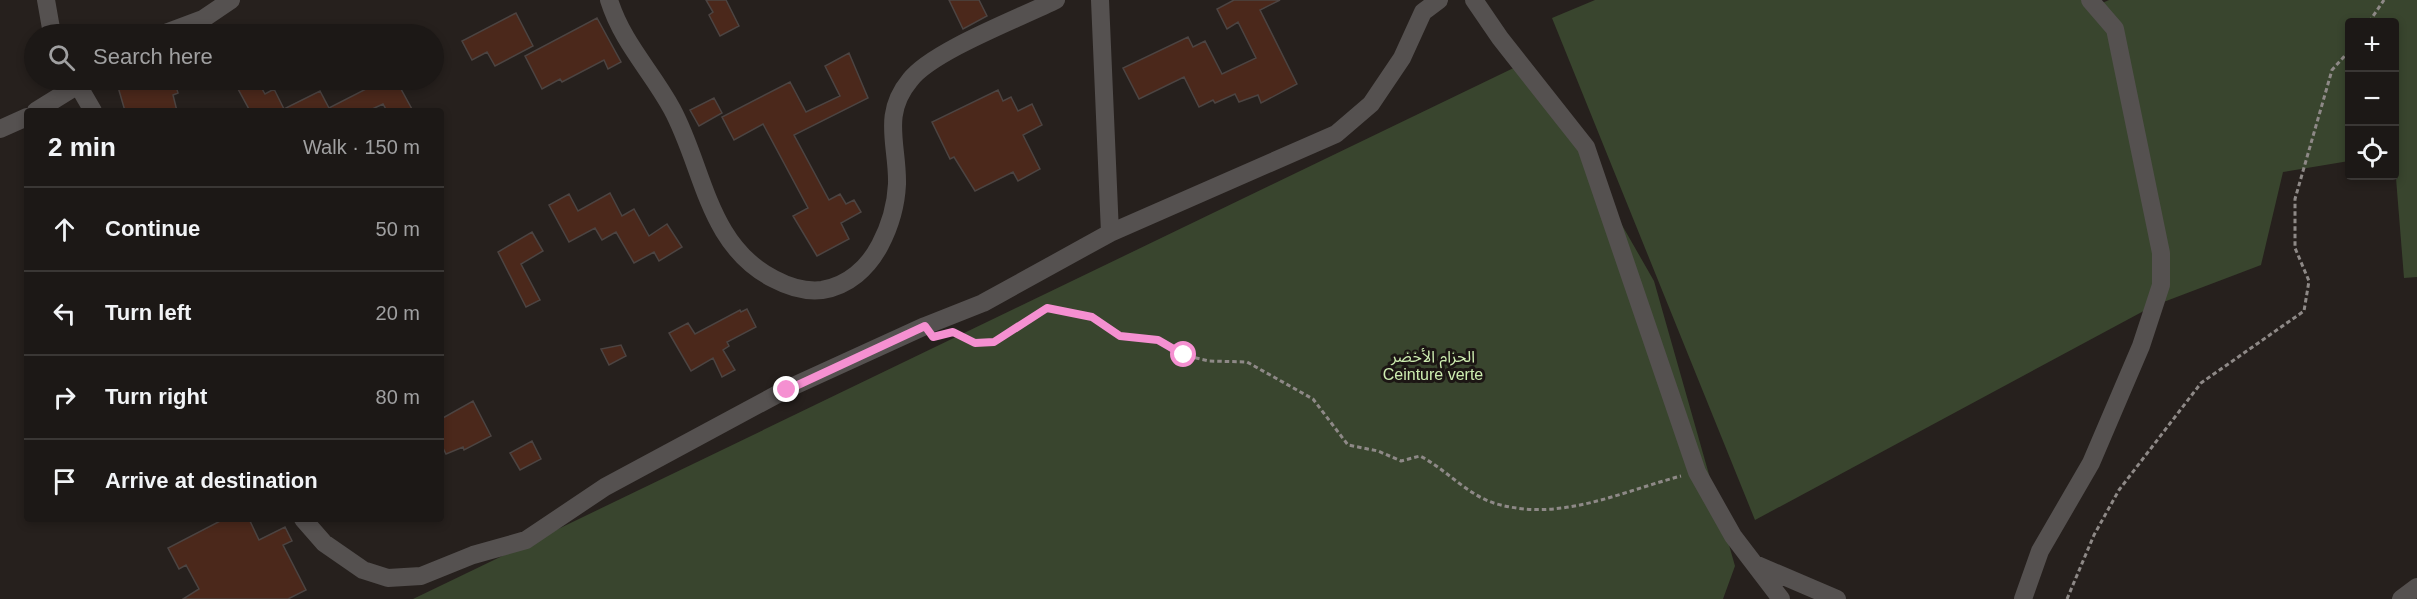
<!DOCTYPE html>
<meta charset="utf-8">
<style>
body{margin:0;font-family:Arial,"Noto Sans Arabic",sans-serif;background:#25211f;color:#f1f3f6}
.controls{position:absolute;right:18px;top:18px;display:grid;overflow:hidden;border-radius:6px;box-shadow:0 3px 9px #0003}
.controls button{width:54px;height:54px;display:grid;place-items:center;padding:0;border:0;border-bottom:2px solid #3a3735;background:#1c1816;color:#f1f3f6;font:30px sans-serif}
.stop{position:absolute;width:18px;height:18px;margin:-14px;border:4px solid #f590d1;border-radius:50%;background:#fff}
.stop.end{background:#f590d1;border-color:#fff;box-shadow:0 2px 6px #0008}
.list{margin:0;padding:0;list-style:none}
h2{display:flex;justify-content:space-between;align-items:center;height:78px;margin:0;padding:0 24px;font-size:26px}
h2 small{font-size:20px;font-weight:400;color:#a0a0a1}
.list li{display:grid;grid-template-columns:39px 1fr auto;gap:18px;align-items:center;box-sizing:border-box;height:84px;padding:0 24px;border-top:2px solid #3a3735}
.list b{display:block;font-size:22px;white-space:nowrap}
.list em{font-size:20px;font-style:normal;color:#a0a0a1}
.icon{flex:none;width:33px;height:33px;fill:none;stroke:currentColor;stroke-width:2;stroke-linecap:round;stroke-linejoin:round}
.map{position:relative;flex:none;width:2417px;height:599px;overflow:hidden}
.search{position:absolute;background:#1c1816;box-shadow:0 3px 9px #0003;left:24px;top:24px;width:420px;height:66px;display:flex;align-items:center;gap:15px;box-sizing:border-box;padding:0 21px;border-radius:33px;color:#a0a0a1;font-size:22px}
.panel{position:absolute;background:#1c1816;box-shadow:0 3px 9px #0003;left:24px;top:108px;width:420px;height:414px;border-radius:6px}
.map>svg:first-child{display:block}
.green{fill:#39452e}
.building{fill:#4b281b;stroke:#4c4442;stroke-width:1.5}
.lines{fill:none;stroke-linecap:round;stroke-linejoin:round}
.path{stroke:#8e8987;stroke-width:3;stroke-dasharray:4.5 3;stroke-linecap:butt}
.minor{stroke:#555150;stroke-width:18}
.route{stroke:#f590d1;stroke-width:8}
.labels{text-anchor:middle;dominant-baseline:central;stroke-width:6;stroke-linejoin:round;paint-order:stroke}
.park-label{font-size:16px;fill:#cdedb0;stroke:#1c1614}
</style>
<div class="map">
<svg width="2417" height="599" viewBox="0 0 2417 599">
<rect width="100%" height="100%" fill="#26201d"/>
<!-- green -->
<path class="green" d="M1595,0H2094L2100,4L2109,0H2417V277L2404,278L2394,153V22H2350L2349,161L2283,172L2261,265L2153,306L1755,520L1552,18Z
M1528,61L1654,281L1735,566L1723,599H413Z"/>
<!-- building -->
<path class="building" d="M706,0H726L739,26L720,36L709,15L713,12Z
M949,0H979L987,16L963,29Z
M1234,0H1280L1260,10L1297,84L1261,103L1258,95L1239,102L1235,94L1215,103L1213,100L1199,107L1184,77L1139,99L1123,68L1188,37L1193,47L1205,41L1222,74L1256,58L1238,22L1227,29L1217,9Z
M516,13L533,46L495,66L487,52L472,60L462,41Z
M597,18L621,62L608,69L604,60L562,82L560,79L542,89L525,56Z
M849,53L868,98L794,135L829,200L840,194L846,204L854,200L861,212L841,223L849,239L817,256L793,216L808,208L763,124L734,140L722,117L790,82L806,112L840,96L825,66Z
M116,80H174L178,93L173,95L177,111H125Z
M241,80H257L265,94L274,89L284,109L320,91L329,108L374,85L371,80H396L413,111H387L383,104L368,111H250L237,87L244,84Z
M998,90L1003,101L1011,97L1018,111L1032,104L1042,125L1023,135L1040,169L1018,181L1013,172L975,191L954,157L950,159L932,122Z
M714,98L722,113L699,126L690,110Z
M610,193L622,216L634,209L649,236L667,224L682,247L659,261L654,252L634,263L616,232L602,240L595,228L569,242L549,205L569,194L578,211Z
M532,232L543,251L521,264L540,300L526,307L498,252Z
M747,309L756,327L727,342L729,346L723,350L735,370L722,377L713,358L691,371L669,333L688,323L695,334L740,310L741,312Z
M621,345L626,356L609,365L601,349Z
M473,401L491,436L464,450L463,447L446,454L441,444V419Z
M532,441L541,459L520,470L510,453Z
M224,519H249L259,540L285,527L292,541L283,545L306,590L288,599H183L199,589L186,565L179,569L168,548Z"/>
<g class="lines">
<!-- path -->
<path class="path" d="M2369,22L2384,0
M956,333L975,343L994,342L1047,308L1092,317L1120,336L1158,341L1184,355L1209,361L1247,362L1313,399L1348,445L1378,451L1401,461L1420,456C1446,469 1468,496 1497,504C1561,522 1620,492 1681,476
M2067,599L2094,535L2119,490L2201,383L2304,311L2309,281L2295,248V199L2332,70L2350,50"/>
<!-- minor -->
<path class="minor" d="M46,0L52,34
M609,0C623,44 651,70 672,109C704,168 707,245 774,279C789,287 804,292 822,290C848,286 868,268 880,245C890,226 896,206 897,184C898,145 881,115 910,80C932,51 1020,18 1056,0
M1100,0L1110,233
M1474,0L1500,38L1586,147L1697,472L1733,536L1781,599
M163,34L203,19L231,0
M75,80L93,111
M36,111L86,80
M0,129L27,117
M303,519L324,543L363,570L388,578L421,576L473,555L526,540L605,487L787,389L925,326L983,303L1110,233L1336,134L1371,104L1402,58L1423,12L1439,0
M1755,564L1837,599
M2023,599L2040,551L2091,463L2141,346L2161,285V253L2115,29L2090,0
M2401,599L2417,587"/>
</g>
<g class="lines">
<!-- route -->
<path class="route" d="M787,390L925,326L933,337L953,332L975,343L994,342L1047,308L1092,317L1120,336L1158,340L1184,355"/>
</g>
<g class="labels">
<!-- park labels -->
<g class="park-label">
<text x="1433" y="356">الحزام الأخضر<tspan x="1433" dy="18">Ceinture verte</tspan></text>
</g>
</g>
</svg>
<div class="controls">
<button>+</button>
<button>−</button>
<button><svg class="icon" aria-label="locate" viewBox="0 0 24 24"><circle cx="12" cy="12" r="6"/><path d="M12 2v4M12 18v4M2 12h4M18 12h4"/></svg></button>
</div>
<div class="stop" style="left:1184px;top:355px"></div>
<div class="stop end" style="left:787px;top:390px"></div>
<div class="search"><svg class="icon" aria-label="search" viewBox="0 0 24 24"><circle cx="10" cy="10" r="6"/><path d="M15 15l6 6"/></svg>Search here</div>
<section class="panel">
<h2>2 min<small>Walk · 150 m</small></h2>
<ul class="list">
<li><svg class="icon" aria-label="ahead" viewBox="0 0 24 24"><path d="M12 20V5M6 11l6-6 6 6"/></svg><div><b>Continue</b></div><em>50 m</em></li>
<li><svg class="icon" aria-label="left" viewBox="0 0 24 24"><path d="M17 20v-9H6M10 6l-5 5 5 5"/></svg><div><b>Turn left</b></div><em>20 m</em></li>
<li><svg class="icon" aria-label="right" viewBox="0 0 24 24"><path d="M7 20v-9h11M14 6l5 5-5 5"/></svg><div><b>Turn right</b></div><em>80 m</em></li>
<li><svg class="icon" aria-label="arrive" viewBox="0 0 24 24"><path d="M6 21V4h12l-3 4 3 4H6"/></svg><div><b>Arrive at destination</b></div></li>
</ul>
</section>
</div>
